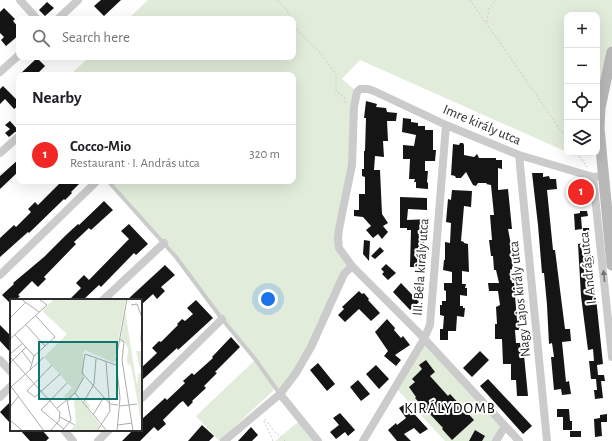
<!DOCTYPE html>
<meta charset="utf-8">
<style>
body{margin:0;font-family:"Alegreya Sans",sans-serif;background:#f6f6f6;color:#202124}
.controls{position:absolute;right:12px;top:12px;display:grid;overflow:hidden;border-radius:8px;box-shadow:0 4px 16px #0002}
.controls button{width:36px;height:36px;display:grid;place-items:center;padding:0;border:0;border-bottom:1px solid #e0e0e0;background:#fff;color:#202124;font:20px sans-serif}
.you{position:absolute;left:268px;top:299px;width:14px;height:14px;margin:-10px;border:3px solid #fff;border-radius:50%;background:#1a73e8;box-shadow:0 0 0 6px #1a73e833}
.badge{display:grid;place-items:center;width:26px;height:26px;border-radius:50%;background:#f12823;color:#fff;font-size:13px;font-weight:700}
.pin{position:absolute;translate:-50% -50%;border:2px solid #fff;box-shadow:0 1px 4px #0006}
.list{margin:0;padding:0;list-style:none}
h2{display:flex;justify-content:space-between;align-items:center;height:52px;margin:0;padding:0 16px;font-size:17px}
h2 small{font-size:13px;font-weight:400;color:#757577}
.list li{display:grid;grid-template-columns:26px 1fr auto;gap:12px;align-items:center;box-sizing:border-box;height:60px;padding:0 16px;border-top:1px solid #e0e0e0}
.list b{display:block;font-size:15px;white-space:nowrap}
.list p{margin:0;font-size:13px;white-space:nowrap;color:#757577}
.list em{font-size:13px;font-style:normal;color:#757577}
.icon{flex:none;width:22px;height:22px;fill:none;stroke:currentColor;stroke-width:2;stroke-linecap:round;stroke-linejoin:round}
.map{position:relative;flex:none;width:612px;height:441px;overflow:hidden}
.search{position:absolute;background:#fff;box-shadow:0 4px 16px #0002;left:16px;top:16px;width:280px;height:44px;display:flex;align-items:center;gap:10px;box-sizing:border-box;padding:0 14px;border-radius:8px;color:#757577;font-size:15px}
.panel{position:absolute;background:#fff;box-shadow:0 4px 16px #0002;left:16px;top:72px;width:280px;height:112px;border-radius:8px}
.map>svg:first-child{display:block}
.green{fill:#e2ecda}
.building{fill:#151515}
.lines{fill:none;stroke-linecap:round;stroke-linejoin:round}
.path{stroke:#cbcbcb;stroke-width:1;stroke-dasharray:2 2;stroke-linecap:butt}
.service{stroke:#cbcbcb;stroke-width:4}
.minor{stroke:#cbcbcb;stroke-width:8}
.secondary{stroke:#b8b8b8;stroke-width:11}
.oneway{fill:#757575}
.labels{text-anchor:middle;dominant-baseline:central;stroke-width:4;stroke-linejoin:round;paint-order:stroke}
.street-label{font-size:14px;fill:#2e2e2e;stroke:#fff}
.neighbourhood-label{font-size:15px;letter-spacing:1px;fill:#000;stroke:#fff}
.inset-road{fill:none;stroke:#ababab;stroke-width:1}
.view{fill:#0f766e;fill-opacity:0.15;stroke:#0f766e;stroke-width:2}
.inset-edge{fill:none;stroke:#2e2e2e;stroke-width:2}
</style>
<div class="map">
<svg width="612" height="441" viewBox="0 0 612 441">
<rect width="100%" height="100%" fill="#fff"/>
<!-- green -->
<path class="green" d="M148,0H612V43L598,110L597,128V15H567V152L360,60L342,79L357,92L352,165L338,238L352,266L323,321L280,394L176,257L108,181H293V75H70L89,57H293V19H128Z
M424,339L505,426L496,441H445L395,387Z
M254,361L274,387L273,391L219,441L196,416Z
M298,422L313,441H275Z"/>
<!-- building -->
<path class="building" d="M101,0H121L104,16L94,6Z
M47,2L54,8L45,16L39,10Z
M4,8L15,19L13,21L19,28V35L6,46L1,40L4,37L0,33V12Z
M37,58L45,66L36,75H19Z
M3,86L19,102V105L14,109L5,99L0,104V89Z
M366,101L377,104L376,107L386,108L387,112L397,113L396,121H387L388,141H383L384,157L375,156L374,170H380L382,214L388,223L383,226L388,232L382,239L378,234L373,238L366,230L371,226L363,217L354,216V210H359V194H365V177L362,176V169H364V151H365L366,118H364Z
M403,118L411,119V122L418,123V126H425V130H433V150H436L435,161H425V171H428L427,182L428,183V189L416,188V182H414L415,179H409L410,159H403V145L414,146L416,135L402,132Z
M10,121L19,131L15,132L9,137L5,133L10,129L5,125Z
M460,143H463L464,145V155L474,157L477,154L479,158H496V160H502V169L498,168V190L508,189L512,229H508L511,245H513L515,267H512V269L510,270L512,283H517L519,295H515L517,321L519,320L520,330H515L516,343H520L521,345H523L528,396H517L516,380H511V364H503L502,339H495V324H497L496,307L500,305L498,291H489L488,283H499L496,270H494L493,256H491L489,240H492L490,215H494L491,185L486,184L487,183H478L476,186L473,185L466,172L461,178H456L455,176L451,175L453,144L459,145Z
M19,159V171L0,189V176Z
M532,173H543V177L549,176L550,179H556L557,189L547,190L553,250H555L565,329H570L571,341L562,342L566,382L569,381L571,394L562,395L561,389L554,390L551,357H554L552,343L549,344L547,305L544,273H542L538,225Z
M62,181H82L71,192L72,193L65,200L64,199L29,233L28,232L0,257V238L14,225L16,227L31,212L28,209L35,202L38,205Z
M586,183L588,186L590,196L588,200L572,201L571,184Z
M452,190L472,191L471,207L464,206L461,241L464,242V243L468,244L469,272L462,271V284H466L465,288H467V296L460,295V306H463V308H465L464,317L457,316L456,331H448V340H440V329H443L444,316L440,315V305H442V301H446V291L444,290V283H452V272L443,270L444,260H445V242L450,243L451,223L446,222L448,199L451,200Z
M400,197L427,198V210L408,209L407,220L430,219L429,225H425L422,267H410L411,230H407V228H400Z
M104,201L113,210L91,230L89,228L74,242L76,244L44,277L46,279L38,287L32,281L18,295L20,296L16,300H11V304L2,295L14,284L13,283L44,257L66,235L78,224L79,225Z
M580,211H587L588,216L581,217L582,229L575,230L574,214L580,213Z
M129,224L148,244L136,255L134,253L101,287L99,285L83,300H69L81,288L76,283L84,275L89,280L129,239L121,231Z
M583,228H589L591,256H593L594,264H592L595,298H596L603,364L597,365L598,375H604L605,381H601L603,398L595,399L594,390H597L596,379H591L589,361H594L593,349L588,350L581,296L578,244L584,243Z
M364,240L370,241L369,261L363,254Z
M380,247L384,251L375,259L371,256Z
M386,264L396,273L388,280L382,274L384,272L381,269Z
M165,265L175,275L161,287L165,291L157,299L153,294L141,305V300H127Z
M401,283L419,302L410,310L393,292Z
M359,291L362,294L364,293L369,299L368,300L380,313L371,321L359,309L345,322L338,315L344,309L342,307Z
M196,300L213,318L178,350L177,348L141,381V368L157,353L152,348L159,341L161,342L178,325L177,324L182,319L185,321L193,314L187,308Z
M387,319L395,328L394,330L401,338L403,336L410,345L395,355L401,360L396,366L384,356L388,351L375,332Z
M0,325L11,336V353L0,341Z
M231,337L240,347L215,372L217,373L204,386L206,388L192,401L193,402L188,407L183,401L180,403L163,420L166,424L158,431L154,427L140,441H122L133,430H141V420L165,398L167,400L185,383L183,381L192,373L194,375L213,358L212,357Z
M480,351L489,360L472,377L463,368Z
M426,360L435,372L430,376L448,396L450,394L474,420L452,440L442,429L443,428L415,398L416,397L409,387L415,382L412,379L422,369L419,365Z
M318,363L335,384L327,391L310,370Z
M376,365L389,379L379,389L366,374Z
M488,379L532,426L523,434L480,386Z
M358,380L370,394L361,401L350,387Z
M11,401V424L0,412Z
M405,404L428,429L420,434L414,428L404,434L411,441H397L388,430L396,423L397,425L406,418L399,408Z
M557,409H569L570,421H572V430H563V417H557Z
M340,413L355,430L348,436L345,432L336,439L330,432L339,425L333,418Z
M607,414V422H601L602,436L595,437L594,419L600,418V415Z
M202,425L214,436L209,441H188Z
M251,427L258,435L252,441H238Z
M20,430H42L49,438L46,441H30Z
M475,430L485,436L482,441H469Z
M570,431H581V437H570Z"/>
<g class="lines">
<!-- path -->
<path class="path" d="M277,0L287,10L290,19
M470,0L567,139
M487,22L489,9L496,0
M293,26L319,51L336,74V91L344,97L346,105
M577,153L587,167
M273,441L264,421L265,419L275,432L285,441"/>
<!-- service -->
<path class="service" d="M108,181L176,257L222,319L255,359L280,394"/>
<!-- minor -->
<path class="minor" d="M20,0L37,19
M58,19L78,0
M0,72L19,55
M0,153L19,136
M519,155L547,441
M593,177L612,357
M0,275L97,181
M103,300L164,243
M0,360L11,372
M280,394L318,441
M0,397L11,386
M141,399L222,319
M64,430L73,441
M98,441L109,430
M224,441L280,394L296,373L311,347L344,274L352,266
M363,441L424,339L430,325L446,125
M496,441L505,426
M519,441L417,331L352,266L339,248L338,238L339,229L352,165L354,107L357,92L360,89H368L374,91L446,125L519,155L593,177L602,176"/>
<!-- secondary -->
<path class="secondary" d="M612,52L600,108L599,128L612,265"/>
</g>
<!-- one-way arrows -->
<defs><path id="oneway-solid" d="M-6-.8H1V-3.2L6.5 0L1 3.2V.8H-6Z"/></defs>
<use class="oneway" href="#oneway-solid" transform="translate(604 276) rotate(-96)"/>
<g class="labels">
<!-- street labels -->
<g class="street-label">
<text transform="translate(482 125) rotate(23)">Imre király utca</text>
<text transform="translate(421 267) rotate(-86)">III. Béla király utca</text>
<text transform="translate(588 268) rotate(-96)">I. András utca</text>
<text transform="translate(520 299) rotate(-96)">Nagy Lajos király utca</text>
</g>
<!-- neighbourhood labels -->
<g class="neighbourhood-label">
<text x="450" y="408">KIRÁLYDOMB</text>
</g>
</g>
<!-- overview -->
<g transform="translate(10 299)">
<rect width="132" height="132" fill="#fff"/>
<path d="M44,0H116L104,64L75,51L73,54L74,78L59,103L54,97L62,89L34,58L57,35L32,12ZM115,12L127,86L128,75L131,74L126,52H132V128L123,77L121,67L117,64L118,50L114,42L110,44ZM67,98L73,105L75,101L80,107L78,110L75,107L90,126L86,132H60L66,125L64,101Z" fill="#e2ecda"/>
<path class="inset-road" d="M11,0L29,13M121,6L127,5L132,19L131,42M0,19L16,3M16,26L35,47M5,36L24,57M0,40L37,6L29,0M110,40L114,43L112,61L123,132M12,52L21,64M0,55L13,44M0,58L50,113L49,122L40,132M0,64L16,48M42,66L17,92L25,98L50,75M106,66L75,55L72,74L100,105L108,106M20,71L34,58M0,86L34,132M1,88L20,71L24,57L45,38L26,17M65,94L97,132M73,104L84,85L86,60M110,107L127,105M0,108L8,98M47,109L65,94L74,78M83,116L94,98M50,118L65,126M0,121L13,132M108,126L122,124M54,130L31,111L57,84M52,132L61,121L57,101M87,132L100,112L96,63M107,132L110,99L106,60L117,0"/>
<path class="view" d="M29,43H107V100H29Z"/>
<rect width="132" height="132" class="inset-edge"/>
</g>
</svg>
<div class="controls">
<button>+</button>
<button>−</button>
<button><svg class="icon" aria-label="locate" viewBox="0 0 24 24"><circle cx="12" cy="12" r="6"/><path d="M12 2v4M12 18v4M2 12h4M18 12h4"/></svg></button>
<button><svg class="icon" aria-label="layers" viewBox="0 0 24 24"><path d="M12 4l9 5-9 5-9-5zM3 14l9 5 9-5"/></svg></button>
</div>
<div class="you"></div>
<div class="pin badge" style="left:581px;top:192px">1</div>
<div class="search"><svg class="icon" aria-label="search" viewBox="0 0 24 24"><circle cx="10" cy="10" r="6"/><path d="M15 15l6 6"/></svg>Search here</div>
<section class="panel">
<h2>Nearby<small></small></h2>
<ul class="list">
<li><span class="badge">1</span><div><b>Cocco-Mio</b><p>Restaurant · I. András utca</p></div><em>320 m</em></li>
</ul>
</section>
</div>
